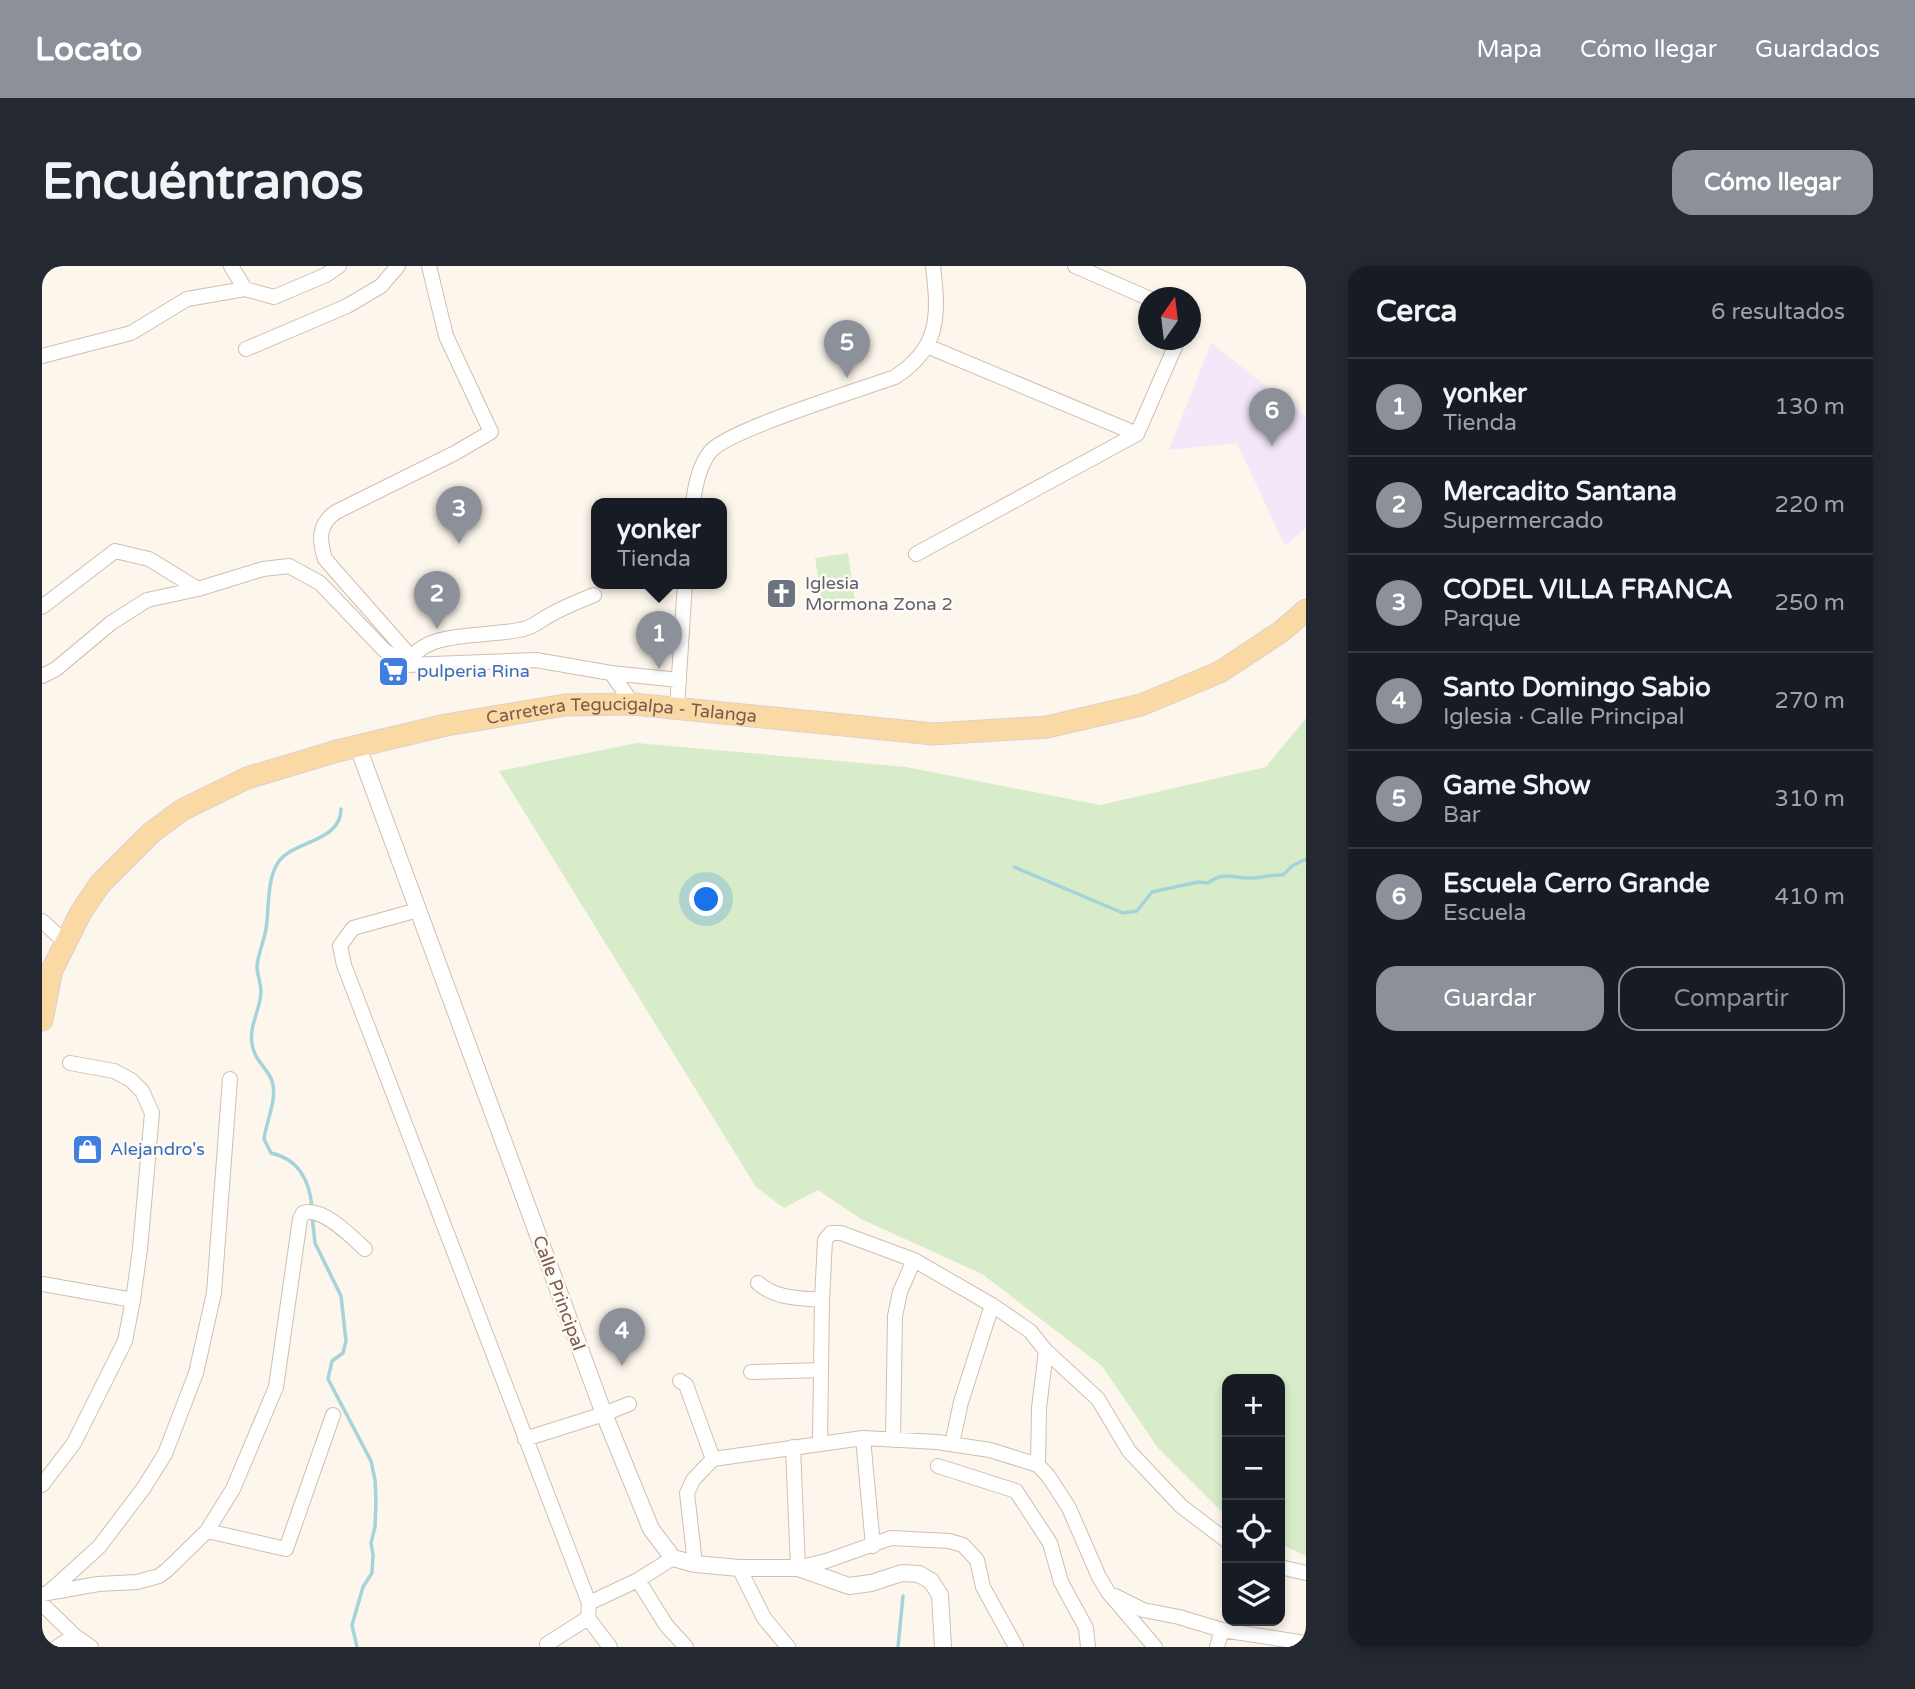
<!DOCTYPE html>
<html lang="es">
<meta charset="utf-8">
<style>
body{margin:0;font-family:"Varela Round",sans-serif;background:#242831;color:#f1f3f6}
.controls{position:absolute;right:21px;bottom:21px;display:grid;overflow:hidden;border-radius:14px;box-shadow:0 4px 10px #0003}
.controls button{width:63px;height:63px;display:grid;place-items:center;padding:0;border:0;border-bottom:2px solid #363941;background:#171b24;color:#f1f3f6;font:35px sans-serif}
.compass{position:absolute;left:1096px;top:21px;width:63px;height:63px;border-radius:50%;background:#171b24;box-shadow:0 4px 10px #0003;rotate:14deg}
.you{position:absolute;left:665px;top:634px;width:24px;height:24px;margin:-18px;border:5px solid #fff;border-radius:50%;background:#1a73e8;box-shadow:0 0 0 10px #1a73e833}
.badge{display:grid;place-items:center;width:46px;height:46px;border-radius:50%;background:#8c9099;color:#fff;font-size:23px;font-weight:700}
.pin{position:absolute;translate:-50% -58px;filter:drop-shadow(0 2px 4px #0008)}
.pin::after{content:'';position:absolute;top:37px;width:24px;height:21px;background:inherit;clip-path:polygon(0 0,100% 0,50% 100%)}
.popup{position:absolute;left:549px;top:232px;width:136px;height:91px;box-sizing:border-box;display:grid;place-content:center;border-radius:14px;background:#171b24;filter:drop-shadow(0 2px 5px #0005);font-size:23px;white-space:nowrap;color:#9ea1a6}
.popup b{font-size:26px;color:#f1f3f6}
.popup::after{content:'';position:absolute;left:50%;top:100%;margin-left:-14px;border:14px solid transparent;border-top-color:#171b24}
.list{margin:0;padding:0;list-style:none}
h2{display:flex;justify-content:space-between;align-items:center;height:91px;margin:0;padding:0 28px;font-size:30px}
h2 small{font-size:23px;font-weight:400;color:#9ea1a6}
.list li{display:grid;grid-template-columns:46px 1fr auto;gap:21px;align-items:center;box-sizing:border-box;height:98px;padding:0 28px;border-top:2px solid #363941}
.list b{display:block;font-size:26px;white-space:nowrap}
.list p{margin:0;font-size:23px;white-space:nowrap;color:#9ea1a6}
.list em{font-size:23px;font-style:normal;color:#9ea1a6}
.actions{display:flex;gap:14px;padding:21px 28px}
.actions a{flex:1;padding:16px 0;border:2px solid #8c9099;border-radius:21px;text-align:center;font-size:24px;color:#8c9099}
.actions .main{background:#8c9099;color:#fff}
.icon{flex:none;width:38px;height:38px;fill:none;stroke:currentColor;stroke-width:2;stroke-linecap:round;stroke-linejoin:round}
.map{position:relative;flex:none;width:1264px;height:1381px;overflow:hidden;border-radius:21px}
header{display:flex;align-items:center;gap:42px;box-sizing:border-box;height:98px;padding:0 35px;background:#8c9099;color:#fff}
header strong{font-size:33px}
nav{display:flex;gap:38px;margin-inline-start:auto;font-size:24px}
.intro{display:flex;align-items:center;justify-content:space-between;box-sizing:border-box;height:168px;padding:0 42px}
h1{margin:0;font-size:49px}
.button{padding:18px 32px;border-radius:21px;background:#8c9099;color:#fff;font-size:24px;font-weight:700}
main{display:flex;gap:42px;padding:0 42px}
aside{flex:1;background:#171b24;border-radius:21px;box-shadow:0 4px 10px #0003}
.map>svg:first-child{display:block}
.education{fill:#f3e8fa}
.green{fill:#d8ecc9}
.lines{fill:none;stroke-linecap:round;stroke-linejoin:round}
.stream{stroke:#a5d3da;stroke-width:3.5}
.minor-casing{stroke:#d1beb0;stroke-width:16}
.tertiary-casing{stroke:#d1beb0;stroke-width:18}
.primary-casing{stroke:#dad1cd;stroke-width:23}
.minor{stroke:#fff;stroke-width:14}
.tertiary{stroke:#fff;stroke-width:16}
.primary{stroke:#fbd9a5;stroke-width:21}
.labels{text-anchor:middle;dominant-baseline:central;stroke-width:5;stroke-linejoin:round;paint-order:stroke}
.worship-label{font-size:18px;fill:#5b616d;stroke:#fffaf3;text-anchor:start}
.shop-label{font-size:18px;fill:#366cbe;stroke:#fffaf3;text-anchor:start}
.street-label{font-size:18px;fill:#7a5c4d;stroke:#fffaf3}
</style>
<header>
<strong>Locato</strong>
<nav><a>Mapa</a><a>Cómo llegar</a><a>Guardados</a></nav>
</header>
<div class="intro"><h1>Encuéntranos</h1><a class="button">Cómo llegar</a></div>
<main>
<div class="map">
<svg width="1264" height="1381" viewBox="0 0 1264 1381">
<rect width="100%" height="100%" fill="#fdf6ec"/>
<!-- education -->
<path class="education" d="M1169,77L1264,151V262L1243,280L1195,177L1127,184Z"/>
<!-- green -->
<path class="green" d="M806,287L813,335L781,340L773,292Z
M1264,452V1290L1238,1278V1113H1185V1251L1116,1182L1060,1100L940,1008L819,953L776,924L742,942L714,921L457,505L595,477L864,501L1058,539L1224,501Z"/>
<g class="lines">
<!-- stream -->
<path class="stream" d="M972,601L1081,647L1095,645L1110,626L1156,616L1166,617C1181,606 1189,611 1205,612C1217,613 1229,608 1241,609L1250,600L1264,593
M270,942C268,916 257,893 229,887L222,873C224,856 236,832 230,815C225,801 213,796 210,778C207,759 218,745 219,726C219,717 215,709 215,700C216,688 222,675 224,663C227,644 225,617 234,600C246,574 299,578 299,543
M270,950L273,977L299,1030L304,1075L301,1087L290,1095L286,1113L329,1195L333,1214L334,1237L333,1261L329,1277L331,1289L330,1307L321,1321L310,1359L315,1381
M856,1381L861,1330"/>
<defs>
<path id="minor" d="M189,0L203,23
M1033,0L1106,32
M885,80L1095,168
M204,83L305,40L339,20L356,0
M0,90L89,67L145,33L203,23L232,31L284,9L297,0
M651,237C653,220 657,200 668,186C683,165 820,123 853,111C898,82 897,50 891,0
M874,288L1095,168L1136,74
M0,341L73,285L107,293L156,323
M369,391L283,293C277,274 276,258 294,246L413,187L449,166L404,70L387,0
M366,398C382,361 451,373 485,362C494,359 500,353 508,349C522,341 537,335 552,329
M569,407L637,414
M0,410L14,403L69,357L105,334L156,323L221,303L247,300L278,317L343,385L365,399L494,394L569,407L591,438
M635,441L643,317
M376,644L311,662L298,680L302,699L547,1337
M0,655L23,676
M716,1017C734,1033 757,1032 780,1034
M0,1018L91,1034
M709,1106L779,1104
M638,1115L644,1119L671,1193
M821,1172L831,1280
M483,1173L562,1148L587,1138
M851,1174L853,1050L858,1026L872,994
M778,1176L780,1034L783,974L789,967H799L872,994L950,1039L988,1065L1004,1085L1056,1133L1087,1185L1121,1221L1139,1240L1185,1275
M910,1178L919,1136L950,1039
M751,1181L756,1302L784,1295L849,1272L907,1275L921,1279L935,1294L941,1321L974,1381
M996,1199L997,1142L1004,1085
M896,1200L974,1225L1008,1277L1019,1316L1044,1362L1046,1381
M0,1219L32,1177L83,1075L91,1034L98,983L110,847L100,825L89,814L72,805L28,797
M165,1265L244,1283L291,1149
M653,1298L645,1227L651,1214L671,1193L821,1172L895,1176L948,1184L996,1199L1007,1211L1027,1242L1057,1311L1066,1326L1113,1381
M1238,1301L1264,1307
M697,1302L722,1352L746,1381
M596,1314L624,1359L644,1381
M6,1327L57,1281L101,1223L123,1188L154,1107L172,1027L188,813
M0,1328L56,1318L95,1316L117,1310L125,1304L165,1265L191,1223L234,1121L258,953L261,947C280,940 310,971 323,983
M1073,1330L1101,1344L1137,1351L1180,1364L1264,1377
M0,1338L33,1370L49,1381
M546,1352L568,1381
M505,1378L546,1352L547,1337L596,1314L631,1292
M15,1381L33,1370L34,1380
M1175,1381L1180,1364"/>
<path id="tertiary" d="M316,481L562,1148L609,1263L631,1292L653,1298L697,1302H756L807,1320L829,1317L860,1307L877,1308L889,1315L898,1329L901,1381"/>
<g id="primary">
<path id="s1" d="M0,754L10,704L39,646L58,618L109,567L140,544L205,512L295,485L404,459L523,439L591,438L891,468L1005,461L1099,439L1178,406L1240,365L1264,344"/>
</g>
</defs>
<!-- minor casing -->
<use href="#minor" class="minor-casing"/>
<!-- tertiary casing -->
<use href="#tertiary" class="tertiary-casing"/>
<!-- primary casing -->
<use href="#primary" class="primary-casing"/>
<!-- minor -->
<use href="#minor" class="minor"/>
<!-- tertiary -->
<use href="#tertiary" class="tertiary"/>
<!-- primary -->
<use href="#primary" class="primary"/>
</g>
<!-- icons -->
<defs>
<symbol id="church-square" viewBox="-11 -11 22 22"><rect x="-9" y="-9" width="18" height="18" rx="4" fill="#6b7280" stroke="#fffaf3"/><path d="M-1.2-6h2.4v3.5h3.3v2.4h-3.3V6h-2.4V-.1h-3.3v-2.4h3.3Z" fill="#fff"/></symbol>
<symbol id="supermarket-square" viewBox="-11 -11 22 22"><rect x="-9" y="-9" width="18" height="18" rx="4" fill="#3f7fe0" stroke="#fffaf3"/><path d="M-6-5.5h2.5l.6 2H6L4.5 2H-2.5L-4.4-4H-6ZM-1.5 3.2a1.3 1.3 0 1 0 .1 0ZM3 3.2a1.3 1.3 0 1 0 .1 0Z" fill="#fff"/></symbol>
<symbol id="shop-square" viewBox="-11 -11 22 22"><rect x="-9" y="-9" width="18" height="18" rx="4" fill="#3f7fe0" stroke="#fffaf3"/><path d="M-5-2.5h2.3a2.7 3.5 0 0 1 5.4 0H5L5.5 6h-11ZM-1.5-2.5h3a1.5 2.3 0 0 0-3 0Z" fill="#fff"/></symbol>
</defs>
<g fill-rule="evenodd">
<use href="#church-square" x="722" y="310" width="35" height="35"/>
<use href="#supermarket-square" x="334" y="388" width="35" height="35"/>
<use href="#shop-square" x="28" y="866" width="35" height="35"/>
</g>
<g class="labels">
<!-- worship labels -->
<g class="worship-label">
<text x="763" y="317">Iglesia<tspan x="763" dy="21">Mormona Zona 2</tspan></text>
</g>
<!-- shop labels -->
<g class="shop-label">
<text x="375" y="405">pulperia Rina</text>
<text x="68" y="883">Alejandro's</text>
</g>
<!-- street labels -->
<g class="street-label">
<text stroke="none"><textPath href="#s1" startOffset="716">Carretera Tegucigalpa - Talanga</textPath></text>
<text transform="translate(517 1027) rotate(70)">Calle Principal</text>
</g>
</g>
</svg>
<div class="controls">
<button>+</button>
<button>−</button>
<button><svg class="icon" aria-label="locate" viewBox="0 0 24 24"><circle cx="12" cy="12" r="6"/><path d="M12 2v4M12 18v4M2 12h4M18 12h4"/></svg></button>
<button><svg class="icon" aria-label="layers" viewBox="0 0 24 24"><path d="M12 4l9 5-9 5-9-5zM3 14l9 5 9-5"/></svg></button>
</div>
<svg class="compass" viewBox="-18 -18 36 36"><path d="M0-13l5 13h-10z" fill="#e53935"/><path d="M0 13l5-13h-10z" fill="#9ea1a6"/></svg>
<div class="you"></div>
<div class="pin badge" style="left:617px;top:403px">1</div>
<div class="popup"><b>yonker</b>Tienda</div>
<div class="pin badge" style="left:395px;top:363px">2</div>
<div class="pin badge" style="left:417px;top:278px">3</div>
<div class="pin badge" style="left:580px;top:1100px">4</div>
<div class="pin badge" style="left:805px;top:112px">5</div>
<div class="pin badge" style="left:1230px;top:180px">6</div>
</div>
<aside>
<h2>Cerca<small>6 resultados</small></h2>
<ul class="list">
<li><span class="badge">1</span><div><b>yonker</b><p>Tienda</p></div><em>130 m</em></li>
<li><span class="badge">2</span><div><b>Mercadito Santana</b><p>Supermercado</p></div><em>220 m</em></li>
<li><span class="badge">3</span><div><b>CODEL VILLA FRANCA</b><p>Parque</p></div><em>250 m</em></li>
<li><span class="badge">4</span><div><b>Santo Domingo Sabio</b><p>Iglesia · Calle Principal</p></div><em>270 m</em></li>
<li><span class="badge">5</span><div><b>Game Show</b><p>Bar</p></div><em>310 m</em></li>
<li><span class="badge">6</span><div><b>Escuela Cerro Grande</b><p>Escuela</p></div><em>410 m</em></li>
</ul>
<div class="actions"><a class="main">Guardar</a><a>Compartir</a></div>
</aside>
</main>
